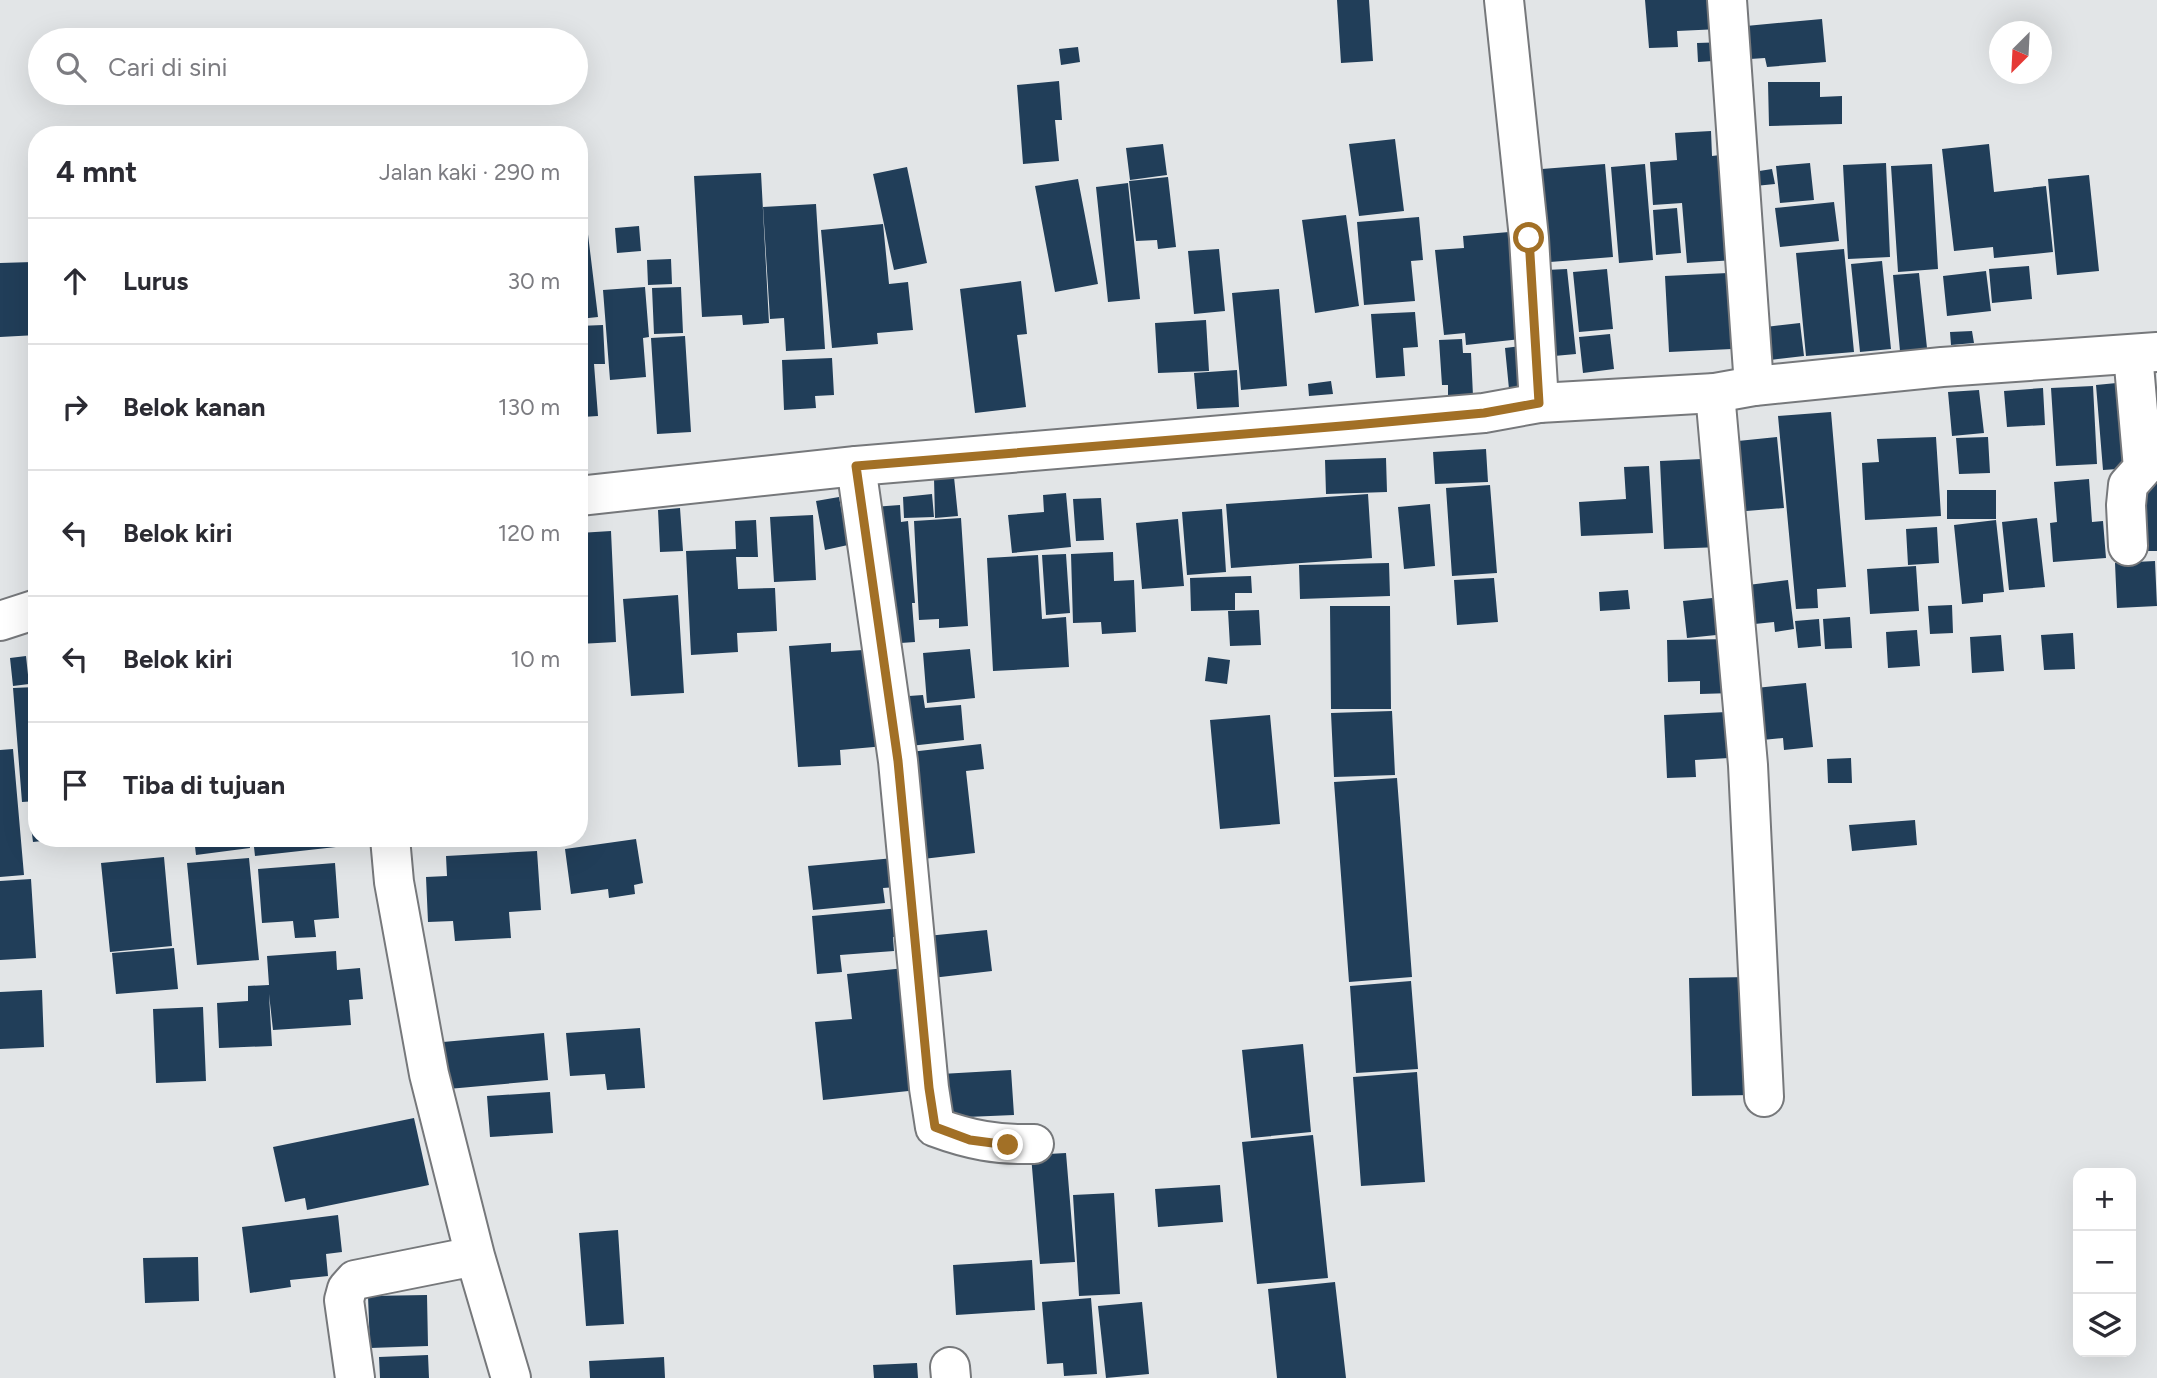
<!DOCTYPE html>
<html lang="id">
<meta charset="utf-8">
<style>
body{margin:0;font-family:Figtree,sans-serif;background:#f7f7f7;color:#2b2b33}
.controls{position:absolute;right:21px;bottom:21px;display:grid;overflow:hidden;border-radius:14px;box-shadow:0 7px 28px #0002}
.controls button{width:63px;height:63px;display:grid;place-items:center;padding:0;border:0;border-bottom:2px solid #e1e1e2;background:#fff;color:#2b2b33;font:35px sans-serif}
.compass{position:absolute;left:1989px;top:21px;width:63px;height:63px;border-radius:50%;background:#fff;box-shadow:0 7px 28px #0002;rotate:204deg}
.stop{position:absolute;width:21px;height:21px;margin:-16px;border:5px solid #a27026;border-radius:50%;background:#fff}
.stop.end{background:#a27026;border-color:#fff;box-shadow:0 2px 7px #0008}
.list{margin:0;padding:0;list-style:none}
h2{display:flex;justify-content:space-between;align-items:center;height:91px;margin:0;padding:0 28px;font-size:30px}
h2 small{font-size:23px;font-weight:400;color:#7c7c81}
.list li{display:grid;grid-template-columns:46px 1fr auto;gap:21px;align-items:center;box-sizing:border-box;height:126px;padding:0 28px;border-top:2px solid #e1e1e2}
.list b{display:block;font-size:26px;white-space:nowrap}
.list em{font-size:23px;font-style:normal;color:#7c7c81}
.icon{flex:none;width:38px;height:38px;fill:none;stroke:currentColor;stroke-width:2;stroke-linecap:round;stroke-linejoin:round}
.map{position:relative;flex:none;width:2157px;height:1378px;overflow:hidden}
.search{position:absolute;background:#fff;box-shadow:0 7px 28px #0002;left:28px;top:28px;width:560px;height:77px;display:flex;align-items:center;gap:18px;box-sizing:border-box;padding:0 24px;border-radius:38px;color:#7c7c81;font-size:26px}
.panel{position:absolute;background:#fff;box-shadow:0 7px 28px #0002;left:28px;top:126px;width:560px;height:721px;border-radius:28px}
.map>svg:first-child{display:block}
.building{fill:#213e59}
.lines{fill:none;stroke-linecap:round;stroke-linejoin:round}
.street-casing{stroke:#76787b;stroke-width:42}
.secondary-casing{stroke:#76787b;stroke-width:42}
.street{stroke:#fff;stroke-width:38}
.secondary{stroke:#fff;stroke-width:38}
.route{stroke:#a27026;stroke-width:9}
</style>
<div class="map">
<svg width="2157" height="1378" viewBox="0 0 2157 1378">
<rect width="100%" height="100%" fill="#e2e5e7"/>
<!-- building -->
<path class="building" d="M1337,0H1369L1373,61L1341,63Z
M1645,0H1719L1720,29L1677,31L1678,47L1649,48Z
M1822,19L1826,62L1767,67L1765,58L1750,59L1746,26Z
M1727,42L1728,60L1698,62L1697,43Z
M1078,47L1080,62L1061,65L1059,49Z
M1059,81L1062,120H1055L1059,161L1023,164L1017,85Z
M1768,82H1820V97L1842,96V124L1769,126Z
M1711,131L1712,156L1728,154L1735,260L1687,263L1682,203L1653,205L1650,162L1677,160L1675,133Z
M1395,139L1404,211L1359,216L1349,144Z
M1163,144L1167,175L1130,180L1126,148Z
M1989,144L1994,192L2046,186L2053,252L1994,258L1993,247L1954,251L1942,149Z
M1810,163L1814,200L1780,203L1776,166Z
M1886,163L1890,257L1848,259L1843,165Z
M1605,164L1613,257L1550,262L1542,169Z
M1645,164L1653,260L1619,263L1611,167Z
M1932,164L1938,269L1898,272L1891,166Z
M907,167L927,263L894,270L873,174Z
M1772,169L1775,184L1755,186L1753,172Z
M761,173L769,323L743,325L742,315L702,317L694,176Z
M2089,175L2099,271L2057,275L2048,179Z
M1168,177L1176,247L1158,249L1157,240L1136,241L1129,181Z
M1078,179L1098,284L1055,292L1035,186Z
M1128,183L1140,299L1108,302L1096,187Z
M579,193H583L598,317L579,319Z
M1834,202L1839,241L1780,247L1775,208Z
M816,204L825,349L786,351L784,318L770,319L763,207Z
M1677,208L1681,253L1656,255L1653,210Z
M1346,215L1359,306L1315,313L1302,220Z
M1419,217L1423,260L1411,261L1415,301L1364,305L1357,222Z
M883,224L889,284L908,282L913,330L877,333L878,344L832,348L821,230Z
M639,226L641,251L617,253L615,228Z
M1509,232L1521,339L1466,345L1465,333L1444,335L1435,250L1464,248L1463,236Z
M1219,249L1225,311L1194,314L1188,251Z
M1844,249L1854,352L1806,356L1796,253Z
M671,259L672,284L648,285L647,260Z
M1882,261L1891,349L1860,352L1851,264Z
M33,262L37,335L0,337V263Z
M2029,266L2032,299L1992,303L1989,269Z
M1567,269L1576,354L1554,356L1546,270Z
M1607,269L1613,329L1579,332L1573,272Z
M1986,271L1991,311L1947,316L1943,276Z
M1728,273L1732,349L1669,352L1665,276Z
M1919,273L1927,348L1900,351L1893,275Z
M1021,281L1027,334L1017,335L1026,407L975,413L960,289Z
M645,287L649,337L643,338L646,377L610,380L603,290Z
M681,287L683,333L654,334L652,288Z
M1279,289L1287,386L1241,390L1232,293Z
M1415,312L1418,347L1403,348L1405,376L1376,378L1371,314Z
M1206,320L1209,371L1158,373L1155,323Z
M1800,323L1804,356L1762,361L1757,328Z
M603,325L605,364H594L598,416L582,417L584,450H579V326Z
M1972,331L1974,343L1951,345L1950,332Z
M1610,334L1614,369L1583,373L1579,337Z
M685,336L691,432L657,434L651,338Z
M1462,339L1463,353H1471L1473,396H1448V385H1442L1439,340Z
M1521,346L1525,388L1509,389L1505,348Z
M832,358L834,395L815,396L816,408L784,410L782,360Z
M1237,370L1239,407L1197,409L1194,373Z
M1331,381L1333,394L1309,396L1308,384Z
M2127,382L2133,468L2103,470L2096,385Z
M2093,386L2097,464L2056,466L2051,388Z
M2043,388L2045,425L2007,427L2004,391Z
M1979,390L1984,433L1952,436L1948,392Z
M1831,412L1846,587L1817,589L1818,608L1796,609L1778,416Z
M2157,427V551H2146L2141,479Z
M1777,437L1784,508L1734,512L1728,442Z
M1936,437L1941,516L1865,520L1862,463L1879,462L1877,439Z
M1988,437L1990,473L1959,474L1956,438Z
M1486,449L1488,482L1435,484L1433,452Z
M1386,458L1387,492L1326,494L1325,460Z
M1702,459L1704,492L1720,491L1722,547L1664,549L1660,461Z
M1649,466L1653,533L1581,536L1579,502L1626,499L1624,467Z
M954,477L958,516L935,518L934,478Z
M2089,479L2092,522L2103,521L2106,558L2053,562L2050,523L2057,522L2054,482Z
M1490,485L1497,573L1452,576L1446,488Z
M1947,490H1996V519H1947Z
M1066,493L1071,547L1012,553L1008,515L1044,512L1043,495Z
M932,494L934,517L904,518L903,497Z
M1368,494L1372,558L1231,568L1226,504Z
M839,497L848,545L825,550L816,501Z
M1101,498L1104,540L1076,541L1073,499Z
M1430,504L1435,566L1404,569L1398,507Z
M900,505L901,522L908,521L915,603H912L915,642L886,644L873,507Z
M680,508L683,551L660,552L658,510Z
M1222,509L1226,572L1187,575L1182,512Z
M813,515L816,580L774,582L770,517Z
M961,518L968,626L939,628V619L919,620L914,521Z
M2037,518L2045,587L2009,590L2002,522Z
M1178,519L1184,586L1142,589L1136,523Z
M756,520L758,557H736L738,589L775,588L777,631L737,633L738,652L691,655L686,551L736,549L735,521Z
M1996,520L2004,592L1983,594V602L1962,604L1954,525Z
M1937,527L1939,563L1908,565L1906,529Z
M611,531L616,642L579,644V533Z
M1113,552L1114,581L1134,580L1136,632L1102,634L1101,622L1073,623L1071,554Z
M1066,554L1070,613L1046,615L1042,555Z
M1038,555L1042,619L1066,617L1069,667L993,671L987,558Z
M2155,561L2157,606L2117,608L2115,563Z
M1389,563L1390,596L1300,599L1299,565Z
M1916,566L1919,611L1870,614L1867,569Z
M1251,576L1252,593H1235V610L1191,611L1190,578Z
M1494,578L1498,622L1457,625L1454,580Z
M1788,580L1794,629L1775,632L1774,622L1745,625L1740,586Z
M1628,590L1630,609L1600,611L1599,592Z
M678,595L684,693L631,696L623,599Z
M1722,597L1726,634L1687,638L1683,601Z
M1952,605L1953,633L1930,634L1928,606Z
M1330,606H1390L1391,709H1331Z
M1259,610L1261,645L1230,646L1228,611Z
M1850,617L1852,648L1825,649L1823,619Z
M1819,619L1821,646L1798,648L1795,621Z
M1917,630L1920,666L1888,668L1886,632Z
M2073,633L2075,669L2044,670L2041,635Z
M2001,635L2004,671L1972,673L1970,637Z
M1731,639L1733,693L1700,694V681L1668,682L1667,640Z
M831,643V652L879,649L885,746L840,750L841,765L798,767L789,646Z
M970,649L975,698L927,703L923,653Z
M26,656L29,684L13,686L10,658Z
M1208,657L1230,660L1227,684L1205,681Z
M1806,683L1813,747L1784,750L1783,738L1752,741L1746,689Z
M36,687L37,801L22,802L13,688Z
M923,695L925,708L961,705L964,740L901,747L895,697Z
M1392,711L1395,775L1334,777L1331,713Z
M1727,712L1729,758L1695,760L1696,777L1667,778L1664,715Z
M1270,715L1280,824L1220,829L1210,720Z
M981,744L984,769L966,771L975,853L914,860L901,753Z
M13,749L24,875L0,877V750Z
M1851,758L1852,783H1828L1827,759Z
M1397,778L1412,977L1349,982L1334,782Z
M37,802V838H51V840L33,842L28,803Z
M1915,820L1917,845L1852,851L1849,825Z
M194,838H249L250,848L196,855Z
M253,838H362L363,844L255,856Z
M636,839L643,883L634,885L635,894L609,898L608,889L571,894L565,849Z
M537,851L541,910L509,912L511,938L455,941L453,921L428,922L426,877L447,876L446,856Z
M164,857L172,946L110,952L101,863Z
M249,858L259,960L197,965L187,863Z
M894,858L897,887L883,888L885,903L813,910L808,866Z
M335,863L339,918L314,920L316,937L295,938L293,921L262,923L258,869Z
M31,879L36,958L0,960V881Z
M900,908L903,936L893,937L894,951L840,955L842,972L817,974L812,916Z
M987,930L992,971L932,978L927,936Z
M174,948L178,989L116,994L112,953Z
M336,951L337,970L360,968L363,999L349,1000L351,1025L273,1030L269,994L272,1046L219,1048L217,1003L248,1001V986L269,985L267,956Z
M905,968L918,1090L823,1100L815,1022L852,1019L847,974Z
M1750,977L1752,1095L1692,1096L1689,978Z
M1411,981L1418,1069L1356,1073L1350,986Z
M42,990L44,1047L0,1049V992Z
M203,1007L206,1081L156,1083L153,1009Z
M640,1028L645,1088L607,1090L605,1074L570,1076L566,1033Z
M544,1033L548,1080L448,1089L443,1042Z
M1303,1044L1311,1132L1251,1138L1242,1050Z
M1011,1070L1014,1115L943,1118L941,1074Z
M1417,1072L1425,1182L1361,1186L1353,1077Z
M550,1092L553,1133L490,1137L487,1096Z
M414,1118L429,1185L307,1210L305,1198L285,1202L273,1147Z
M1313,1135L1328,1278L1257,1284L1242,1142Z
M1066,1153L1075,1262L1040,1264L1031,1155Z
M1220,1185L1223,1222L1158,1227L1155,1189Z
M1114,1193L1120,1294L1079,1296L1073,1195Z
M338,1215L342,1252L326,1254L328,1276L290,1280L291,1287L250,1293L242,1227Z
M618,1230L624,1324L586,1326L579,1233Z
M198,1257L199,1301L145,1303L143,1258Z
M1032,1260L1035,1310L956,1315L953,1265Z
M1335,1282L1346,1378H1277L1268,1289Z
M427,1295L428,1346L370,1348L368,1296Z
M1091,1298L1097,1374L1064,1376L1063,1363L1047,1364L1042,1302Z
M1142,1302L1149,1374L1106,1378L1098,1306Z
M428,1355L429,1378H380L379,1357Z
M664,1357L665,1378H590L589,1361Z
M917,1363L918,1378H874L873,1365Z"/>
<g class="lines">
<defs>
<path id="street" d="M1504,0L1529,238L1539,403
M1727,0L1754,386
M1715,393L1748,765L1764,1097
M856,466L898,761L929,1088L935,1127C970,1140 997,1145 1034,1144
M2128,546L2126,505L2128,485L2143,468L2133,354
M390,838L394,882L429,1074L475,1256L511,1378
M950,1367L951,1378
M355,1378L344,1300L347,1289L355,1280L475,1256"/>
<path id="secondary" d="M579,496L856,466L1484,413L1539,403L1715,393L1754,386L1942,367L2157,352
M0,621L37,609"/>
</defs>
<!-- street casing -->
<use href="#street" class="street-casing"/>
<!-- secondary casing -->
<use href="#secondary" class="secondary-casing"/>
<!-- street -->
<use href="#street" class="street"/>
<!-- secondary -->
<use href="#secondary" class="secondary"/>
</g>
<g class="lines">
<!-- route -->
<path class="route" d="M1008,1145L970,1140L935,1127L929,1088L898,761L856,466L1354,425L1484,413L1539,403L1529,238"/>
</g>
</svg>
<div class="controls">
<button>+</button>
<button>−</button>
<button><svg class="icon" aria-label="layers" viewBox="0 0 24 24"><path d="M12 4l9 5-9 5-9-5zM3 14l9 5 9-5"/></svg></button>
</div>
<svg class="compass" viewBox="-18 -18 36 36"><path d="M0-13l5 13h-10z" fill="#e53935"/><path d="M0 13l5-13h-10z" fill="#7c7c81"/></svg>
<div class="stop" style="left:1529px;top:238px"></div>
<div class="stop end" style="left:1008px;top:1145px"></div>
<div class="search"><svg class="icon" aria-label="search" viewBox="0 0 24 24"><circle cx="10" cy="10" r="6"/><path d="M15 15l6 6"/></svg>Cari di sini</div>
<section class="panel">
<h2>4 mnt<small>Jalan kaki · 290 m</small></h2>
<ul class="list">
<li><svg class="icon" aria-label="ahead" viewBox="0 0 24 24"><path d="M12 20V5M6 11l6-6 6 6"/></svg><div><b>Lurus</b></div><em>30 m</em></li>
<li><svg class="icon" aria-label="right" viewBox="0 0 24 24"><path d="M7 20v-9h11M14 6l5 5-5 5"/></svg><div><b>Belok kanan</b></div><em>130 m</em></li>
<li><svg class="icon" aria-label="left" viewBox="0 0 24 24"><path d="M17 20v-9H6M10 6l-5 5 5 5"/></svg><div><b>Belok kiri</b></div><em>120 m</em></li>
<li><svg class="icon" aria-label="left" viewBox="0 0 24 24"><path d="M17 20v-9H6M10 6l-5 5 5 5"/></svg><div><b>Belok kiri</b></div><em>10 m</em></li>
<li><svg class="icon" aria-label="arrive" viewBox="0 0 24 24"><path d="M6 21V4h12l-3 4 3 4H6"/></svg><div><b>Tiba di tujuan</b></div></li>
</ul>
</section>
</div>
